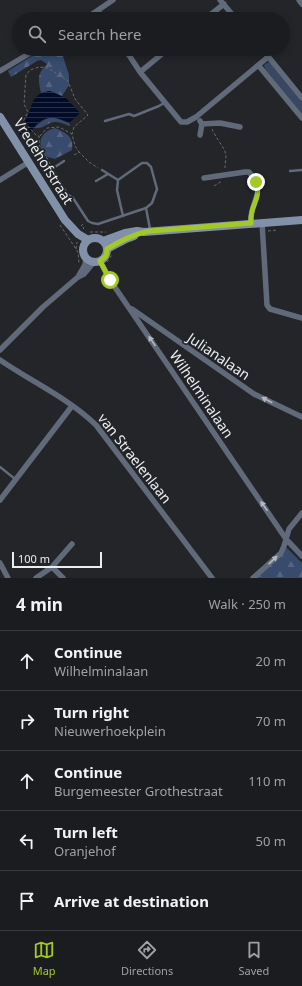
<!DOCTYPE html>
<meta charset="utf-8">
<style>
body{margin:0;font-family:"Noto Sans",sans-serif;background:#232528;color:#f1f3f6}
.scale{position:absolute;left:12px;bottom:10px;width:90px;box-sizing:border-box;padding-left:4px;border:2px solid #ebedf0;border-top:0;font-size:11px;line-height:14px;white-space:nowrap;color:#ebedf0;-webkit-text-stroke:3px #232529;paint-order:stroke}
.stop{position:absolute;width:12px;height:12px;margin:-9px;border:3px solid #a3c927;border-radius:50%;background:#fff}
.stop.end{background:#a3c927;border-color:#fff;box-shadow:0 1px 4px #0008}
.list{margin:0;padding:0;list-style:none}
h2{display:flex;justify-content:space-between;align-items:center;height:52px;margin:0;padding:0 16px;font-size:17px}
h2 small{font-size:13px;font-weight:400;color:#9fa1a4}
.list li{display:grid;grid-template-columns:26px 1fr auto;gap:12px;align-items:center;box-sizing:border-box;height:60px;padding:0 16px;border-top:1px solid #383a3d}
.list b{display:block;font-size:15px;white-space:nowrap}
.list p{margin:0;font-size:13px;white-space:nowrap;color:#9fa1a4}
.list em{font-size:13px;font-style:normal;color:#9fa1a4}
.icon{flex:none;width:22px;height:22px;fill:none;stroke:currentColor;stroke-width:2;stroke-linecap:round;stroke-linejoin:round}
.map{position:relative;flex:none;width:302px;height:578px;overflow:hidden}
.search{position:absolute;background:#1a1c1f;box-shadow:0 2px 6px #0003;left:12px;right:12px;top:12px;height:44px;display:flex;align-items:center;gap:10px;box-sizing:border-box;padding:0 14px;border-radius:22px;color:#9fa1a4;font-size:15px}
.sheet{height:352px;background:#1a1c1f}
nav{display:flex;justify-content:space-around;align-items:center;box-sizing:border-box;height:56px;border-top:1px solid #383a3d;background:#1a1c1f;font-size:11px;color:#9fa1a4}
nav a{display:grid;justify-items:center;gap:2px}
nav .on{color:#a3c927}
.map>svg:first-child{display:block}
.green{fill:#394762}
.forest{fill:url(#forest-firs)}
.water{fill:url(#water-rules)}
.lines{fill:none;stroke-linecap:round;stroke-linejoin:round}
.path{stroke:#686a6d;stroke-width:1;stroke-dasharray:3 2;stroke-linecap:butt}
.lane{stroke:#616a7a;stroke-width:2.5}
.street{stroke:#616a7a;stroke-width:5.5}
.secondary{stroke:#8291aa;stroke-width:8}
.oneway{fill:#b4b9c1}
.route{stroke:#a3c927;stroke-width:5}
.labels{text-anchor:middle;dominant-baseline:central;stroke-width:3.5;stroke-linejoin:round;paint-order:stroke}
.street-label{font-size:14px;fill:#ebedf0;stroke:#232529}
</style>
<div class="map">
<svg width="302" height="578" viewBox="0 0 302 578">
<defs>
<pattern id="forest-firs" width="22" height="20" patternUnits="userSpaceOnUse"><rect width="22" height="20" fill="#384b6c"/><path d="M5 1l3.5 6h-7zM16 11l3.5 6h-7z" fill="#556581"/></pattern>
<pattern id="water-rules" width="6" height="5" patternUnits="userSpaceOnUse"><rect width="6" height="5" fill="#020c28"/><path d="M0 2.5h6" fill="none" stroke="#273048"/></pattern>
</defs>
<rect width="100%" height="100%" fill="#232529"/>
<!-- green -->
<path class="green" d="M269,62L302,102V114L266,70L264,66L265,64Z"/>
<!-- forest -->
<path class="forest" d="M43,49L61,50L69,75V85L62,96L50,91L41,93C38,79 37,74 47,64L41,60L37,61L11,77L8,71Z
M53,117L69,123L70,126C66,125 61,122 56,122C48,121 45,129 34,128C40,122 45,118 53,117Z
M55,128C66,133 74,136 72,150L55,159L44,156C37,143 40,132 55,128Z
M286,547L302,563V578H256Z"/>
<!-- water -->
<path class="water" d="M50,91L66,98L80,113L69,123C47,111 34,121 26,143L19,133V126C35,118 25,93 50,91Z"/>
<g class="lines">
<!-- path -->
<path class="path" d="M212,129C215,137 225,148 226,155C226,159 225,164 225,168
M40,136L47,128L59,127L72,134L75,146L79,152
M74,155L79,152L89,162L98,168
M50,164L47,158L40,152L39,136H37L23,121L28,112L24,104L26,75L30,70L39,67L48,68L68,81L75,99L88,115L74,127L72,134
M214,186L222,181
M60,225L78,252L79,263
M83,229L84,228L81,226L83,224
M268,231L277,230
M90,232H106
M76,249L77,242
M107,262L112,255"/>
<!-- lane -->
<path class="lane" d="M105,121L129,114L134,116L159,106L164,103
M64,161L52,169L67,194L73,198L88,221L92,223L98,224L146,208L152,203L157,189L151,167L147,163H142L118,180L117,190L123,216
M102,170L118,180
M290,171L302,170
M96,181L108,174
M146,208L150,229
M0,467L15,479"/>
<!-- street -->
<path class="street" d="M220,0L236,19
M299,0L302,4
M98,11L104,19
M85,19L113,0
M205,19L224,4
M125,49L140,72L181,122H187L196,117L268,57
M262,49L302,98
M259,66L302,118
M0,71L37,49
M140,72L168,49
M200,121L202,124L200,135
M202,124L220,123L240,127
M204,178L245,172H249C268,195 249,200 251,223
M0,180L29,162
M262,222L267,305L270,309L302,318
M100,261L110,280L286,539L302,556
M78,277L85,265L86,258
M132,309L254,394L302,417
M0,350L43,307L78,277L84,274L94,262
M0,360C32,382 68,398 96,425L212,578
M0,500L72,406
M0,563L8,578
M52,567L63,578
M36,578L52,567L72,544
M253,578L281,553L284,546L289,529L302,513"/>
<!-- secondary -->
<path class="secondary" d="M0,117L65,220L78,234L88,240
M83 250a12 12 0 1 1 24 0a12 12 0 1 1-24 0Z
M103,241L125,233L137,231L144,232L302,220
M107,249L126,239L134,236"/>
</g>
<!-- one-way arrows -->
<defs><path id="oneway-solid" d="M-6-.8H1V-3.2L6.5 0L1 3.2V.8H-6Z"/></defs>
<g class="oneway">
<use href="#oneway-solid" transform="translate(152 341) rotate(-124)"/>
<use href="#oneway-solid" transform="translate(267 400) rotate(-153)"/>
<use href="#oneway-solid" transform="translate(264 506) rotate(-125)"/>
<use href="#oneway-solid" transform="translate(273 560) rotate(-43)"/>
</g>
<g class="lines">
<!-- route -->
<path class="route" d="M110,280L100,261L106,256L107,249C120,241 136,233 151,231L251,223C249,205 262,200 256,182"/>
</g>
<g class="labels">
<!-- street labels -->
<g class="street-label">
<text transform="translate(44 161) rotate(58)">Vredehofstraat</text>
<text transform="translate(219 356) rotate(34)">Julianalaan</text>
<text transform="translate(202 394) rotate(56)">Wilhelminalaan</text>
<text transform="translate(135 458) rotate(52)">van Straelenlaan</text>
</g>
</g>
</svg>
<div class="scale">100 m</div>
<div class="stop" style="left:110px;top:280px"></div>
<div class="stop end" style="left:256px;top:182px"></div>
<div class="search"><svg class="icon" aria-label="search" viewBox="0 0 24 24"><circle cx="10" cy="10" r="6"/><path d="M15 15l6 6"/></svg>Search here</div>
</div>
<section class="sheet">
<h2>4 min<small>Walk · 250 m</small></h2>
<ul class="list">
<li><svg class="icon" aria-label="ahead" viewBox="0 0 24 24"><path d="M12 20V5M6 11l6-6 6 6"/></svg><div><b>Continue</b><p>Wilhelminalaan</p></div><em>20 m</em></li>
<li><svg class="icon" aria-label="right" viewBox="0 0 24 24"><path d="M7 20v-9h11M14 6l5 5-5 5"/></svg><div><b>Turn right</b><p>Nieuwerhoekplein</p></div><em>70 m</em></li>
<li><svg class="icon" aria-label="ahead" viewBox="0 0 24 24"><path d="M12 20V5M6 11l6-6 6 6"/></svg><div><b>Continue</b><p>Burgemeester Grothestraat</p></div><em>110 m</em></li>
<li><svg class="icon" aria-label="left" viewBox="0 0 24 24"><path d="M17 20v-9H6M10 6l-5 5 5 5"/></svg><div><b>Turn left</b><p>Oranjehof</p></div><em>50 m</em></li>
<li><svg class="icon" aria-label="arrive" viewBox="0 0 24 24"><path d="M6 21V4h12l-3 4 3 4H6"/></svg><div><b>Arrive at destination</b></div></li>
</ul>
</section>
<nav>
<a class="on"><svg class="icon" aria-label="map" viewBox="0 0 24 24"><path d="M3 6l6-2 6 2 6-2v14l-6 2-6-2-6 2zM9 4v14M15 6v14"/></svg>Map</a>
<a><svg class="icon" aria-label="directions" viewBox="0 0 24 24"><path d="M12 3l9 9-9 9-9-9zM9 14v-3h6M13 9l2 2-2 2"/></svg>Directions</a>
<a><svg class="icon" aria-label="saved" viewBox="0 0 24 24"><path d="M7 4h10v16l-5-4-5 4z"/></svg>Saved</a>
</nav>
